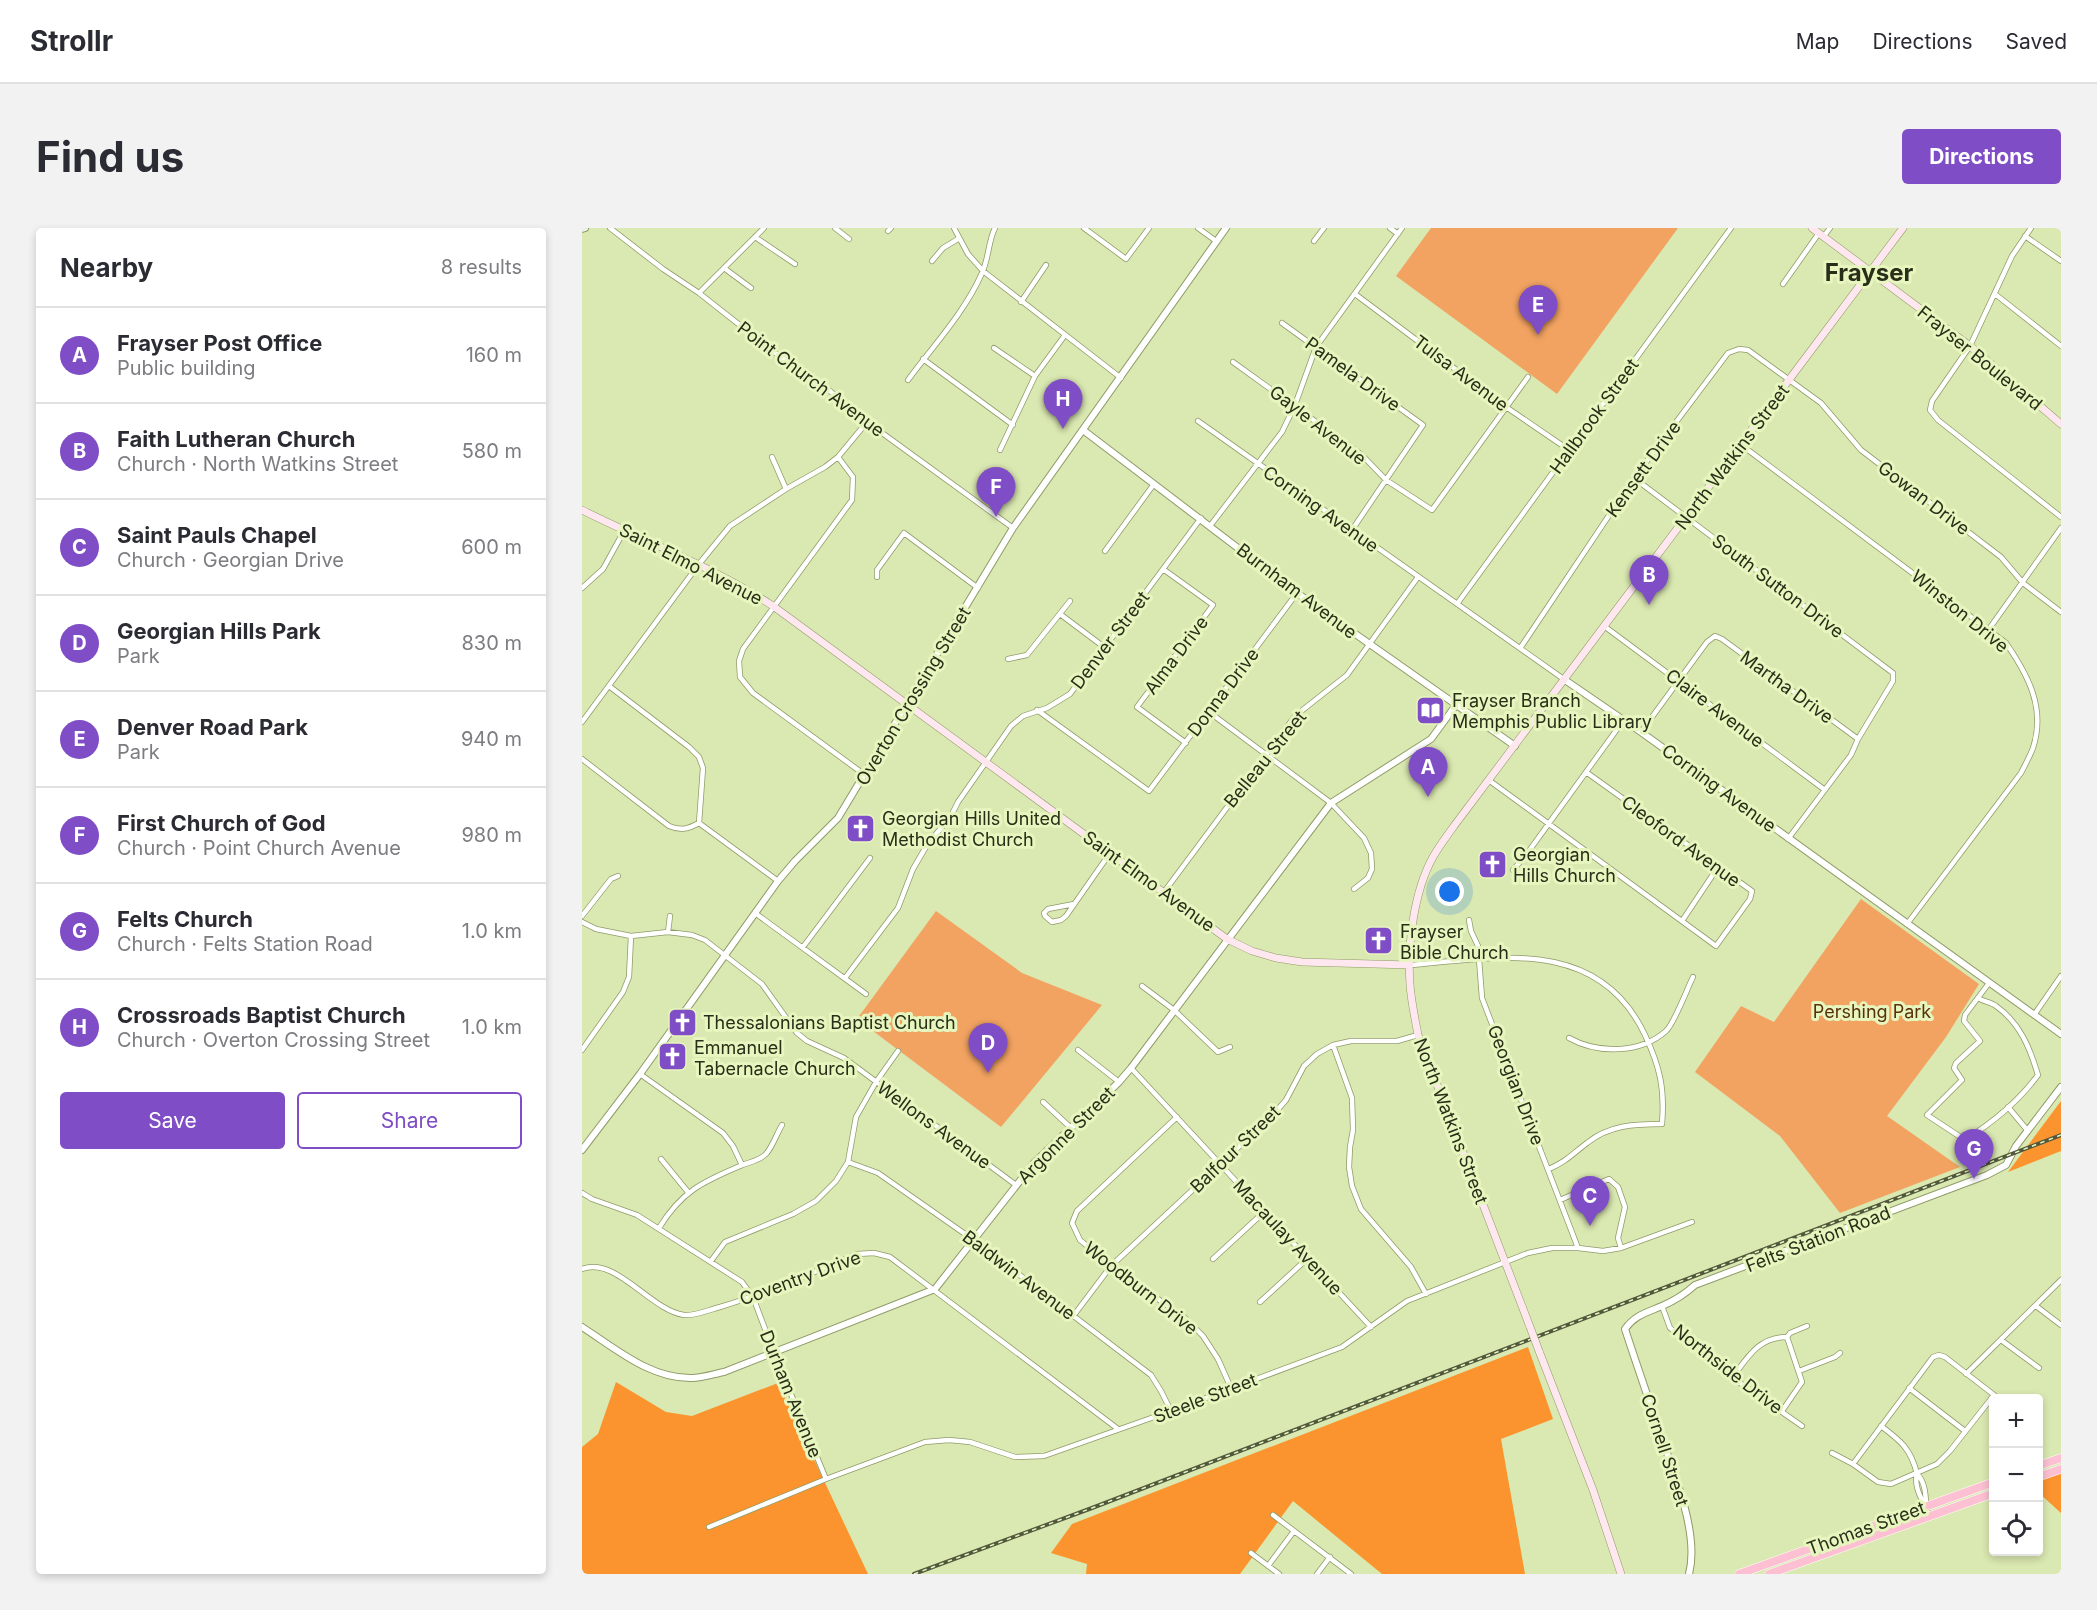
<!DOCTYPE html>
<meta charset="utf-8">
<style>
body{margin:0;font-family:Inter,sans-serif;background:#f2f2f3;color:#2b2b33}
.controls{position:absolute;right:18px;bottom:18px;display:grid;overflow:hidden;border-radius:6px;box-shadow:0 3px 9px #0003}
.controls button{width:54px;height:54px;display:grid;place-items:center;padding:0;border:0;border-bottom:2px solid #e1e1e2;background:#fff;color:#2b2b33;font:30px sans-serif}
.you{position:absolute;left:868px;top:664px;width:21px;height:21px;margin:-15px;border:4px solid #fff;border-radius:50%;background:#1a73e8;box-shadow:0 0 0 9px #1a73e833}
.badge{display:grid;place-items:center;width:39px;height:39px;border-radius:50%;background:#7f4dc5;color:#fff;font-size:20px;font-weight:700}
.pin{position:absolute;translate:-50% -50px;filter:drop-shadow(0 2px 3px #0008)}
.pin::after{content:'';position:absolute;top:32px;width:21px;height:18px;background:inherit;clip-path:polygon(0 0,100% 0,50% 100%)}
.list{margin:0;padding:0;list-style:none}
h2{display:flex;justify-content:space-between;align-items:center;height:78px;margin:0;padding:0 24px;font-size:26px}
h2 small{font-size:20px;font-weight:400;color:#7c7c81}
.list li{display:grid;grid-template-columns:39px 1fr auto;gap:18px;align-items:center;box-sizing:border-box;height:96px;padding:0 24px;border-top:2px solid #e1e1e2}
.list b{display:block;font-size:22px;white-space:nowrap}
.list p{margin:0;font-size:20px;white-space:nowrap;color:#7c7c81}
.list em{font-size:20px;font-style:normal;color:#7c7c81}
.actions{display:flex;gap:12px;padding:18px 24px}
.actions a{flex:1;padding:14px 0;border:2px solid #7f4dc5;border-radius:6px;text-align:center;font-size:21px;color:#7f4dc5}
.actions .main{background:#7f4dc5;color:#fff}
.icon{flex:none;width:33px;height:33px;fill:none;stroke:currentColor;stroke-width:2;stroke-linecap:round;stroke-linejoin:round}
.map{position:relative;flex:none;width:1479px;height:1346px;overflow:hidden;border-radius:6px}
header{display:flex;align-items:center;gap:36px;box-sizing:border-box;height:84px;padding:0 30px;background:#fff;border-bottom:2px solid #e1e1e2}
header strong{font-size:28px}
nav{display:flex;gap:33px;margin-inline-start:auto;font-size:21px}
.intro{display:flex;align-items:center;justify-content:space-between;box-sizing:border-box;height:144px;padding:0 36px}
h1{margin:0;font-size:42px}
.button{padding:15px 27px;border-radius:6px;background:#7f4dc5;color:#fff;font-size:21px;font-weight:700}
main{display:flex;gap:36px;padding:0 36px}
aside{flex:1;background:#fff;border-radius:6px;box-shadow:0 3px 9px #0003}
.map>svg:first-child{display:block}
.green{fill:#f2a361}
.forest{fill:#fb942e}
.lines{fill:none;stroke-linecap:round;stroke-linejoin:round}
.minor-casing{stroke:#8f9b68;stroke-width:6}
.tertiary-casing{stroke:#8f9b68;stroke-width:8}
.secondary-casing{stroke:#8f9b68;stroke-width:8}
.trunk-casing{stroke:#fff;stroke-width:9}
.minor{stroke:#fff;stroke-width:4.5}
.tertiary{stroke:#fff;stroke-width:6}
.secondary{stroke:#fee7ee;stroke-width:7}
.trunk{stroke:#fcc0d2;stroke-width:8}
.rail-casing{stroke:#51583c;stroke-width:4}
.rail{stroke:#e7f5be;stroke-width:1.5;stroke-dasharray:4.5;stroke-linecap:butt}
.secondary-bridge-casing{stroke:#8f9b68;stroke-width:8;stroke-linecap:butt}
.secondary-bridge{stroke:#fee7ee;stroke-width:7}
.labels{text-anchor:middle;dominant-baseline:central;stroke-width:6;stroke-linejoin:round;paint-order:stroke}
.street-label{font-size:18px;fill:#292e19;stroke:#e7f5be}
.poi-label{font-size:18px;fill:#292e19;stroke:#e7f5be;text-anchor:start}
.park-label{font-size:18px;fill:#593109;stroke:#e7f5be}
.district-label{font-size:24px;font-weight:bold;fill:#292e19;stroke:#e7f5be}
</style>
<header>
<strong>Strollr</strong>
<nav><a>Map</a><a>Directions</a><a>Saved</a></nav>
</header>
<div class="intro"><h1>Find us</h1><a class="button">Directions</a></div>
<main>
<aside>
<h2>Nearby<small>8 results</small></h2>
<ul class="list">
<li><span class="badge">A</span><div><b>Frayser Post Office</b><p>Public building</p></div><em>160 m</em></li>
<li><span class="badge">B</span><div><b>Faith Lutheran Church</b><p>Church · North Watkins Street</p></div><em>580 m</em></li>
<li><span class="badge">C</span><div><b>Saint Pauls Chapel</b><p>Church · Georgian Drive</p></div><em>600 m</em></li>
<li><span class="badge">D</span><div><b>Georgian Hills Park</b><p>Park</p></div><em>830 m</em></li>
<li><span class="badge">E</span><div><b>Denver Road Park</b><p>Park</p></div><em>940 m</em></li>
<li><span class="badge">F</span><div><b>First Church of God</b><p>Church · Point Church Avenue</p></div><em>980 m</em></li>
<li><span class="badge">G</span><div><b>Felts Church</b><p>Church · Felts Station Road</p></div><em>1.0 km</em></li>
<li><span class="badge">H</span><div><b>Crossroads Baptist Church</b><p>Church · Overton Crossing Street</p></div><em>1.0 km</em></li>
</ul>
<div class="actions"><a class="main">Save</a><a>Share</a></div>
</aside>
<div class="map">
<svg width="1479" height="1346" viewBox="0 0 1479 1346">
<rect width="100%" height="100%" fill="#dae8b1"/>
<!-- green -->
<path class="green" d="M849,0H1096L975,166L814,48Z
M1279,671L1397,756L1364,809L1305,888L1378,939L1258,985L1198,908L1113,844L1159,778L1192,794Z
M354,683L440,745L520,777L419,899L275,791Z"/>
<!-- forest -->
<path class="forest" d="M1479,873V923L1426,944Z
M946,1119L971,1191L919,1211L943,1346H800L711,1273L658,1346H504L505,1336L469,1325L490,1296Z
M34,1154L84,1184L110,1188L196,1155L286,1346H0V1219L16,1206Z
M1479,1242V1285L1457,1265V1249Z"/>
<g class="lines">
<defs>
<path id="minor" d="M28,0L81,41L117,65L197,128L224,143L285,194L431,300
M253,0L267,11
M372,0L386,26L401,43L539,150
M502,0L544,31L567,0
M616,0L634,13
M808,0L816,6
M1449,0L1430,28L1388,118L1350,173L1348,182L1356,192L1479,289
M306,3L309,0
M1242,8L1248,0
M1443,8L1479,33
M173,9L213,36
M732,13L742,0
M350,33L361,20L376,11
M142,40L169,60
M1201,56L1237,5
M117,65L182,0
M773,66L924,179L987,222
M1413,66L1479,118
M439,74L464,37
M700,95L841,197L770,302
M412,120L453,148
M341,131L431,197
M651,134L780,227L804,252L850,282L946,149
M326,152C351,118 383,84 400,45C407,30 406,14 413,0
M616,193L983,452
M1158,216L1424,415C1446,447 1464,480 1451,520C1448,528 1443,537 1439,545L1325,696
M418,222L453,148L483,107
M190,229L204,261
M256,229L271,249L270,272L161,421L157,433L158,449L171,465L283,547
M1052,250L1311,445V453L1276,511L1269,527L1206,611
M628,298L700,204L713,177L734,119L820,0
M523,323L572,256
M581,341L631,377L555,479L604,515
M295,349V342L322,305L396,360
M0,360L21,341L42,303
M875,376L1149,0
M478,386L522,419
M1022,398L1243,562
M1407,401L1479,300
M939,419L1052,250L1146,125L1157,121L1166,122L1239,175L1279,222L1419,329L1441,355L1479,384
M426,431L445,427L488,373
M27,458L107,519L117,529L121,540L117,595
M455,482L567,563L715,365
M627,484L749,575L782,610L789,625L790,641L786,650L772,661
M0,494L117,336L148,298L204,261L243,239L256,229L285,194
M1059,504L1125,414L1133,408L1140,411L1276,511
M0,531L87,598C99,603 106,601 117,595L196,653
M908,553L1134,718L1168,671L1170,663L1004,544
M931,642L944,627L1041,493
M582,664L713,488L765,447L836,349
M492,676L466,681L462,685L463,688L470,694L479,692L484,688L528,625
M173,685L284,766
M0,688L29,651L36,648
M887,692L889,703L896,718L900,770L996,1020
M1100,693L1136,639
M0,694L14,701L49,708L86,704L110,707L123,712L180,756L215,805L225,813L262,830L434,957
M86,704L88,688
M221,719L288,630
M828,737C917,729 1017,709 1063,807C1078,839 1083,861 1080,896C1053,896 1027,897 1005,915C989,927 985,933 967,941
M263,750L316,680L331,641L345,617L369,588L376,574L429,498L441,488L465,480L488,466L619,290
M560,758L592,782L636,824L648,819
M1396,770C1402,774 1409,774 1414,778C1438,795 1448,820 1456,847C1437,873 1410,895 1383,912L1345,887L1380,852L1372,840L1374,835L1398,813L1382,793L1383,787L1407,755
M1452,787L1479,748
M987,810C1016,826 1058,826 1084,803C1092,796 1105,761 1111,749
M751,817L770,870L771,902L768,919L767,939L770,958L779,981L829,1039L844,1066
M0,822L41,764L47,749L49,708
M496,822L537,854
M549,840L789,1099
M58,846L141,905L151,918L160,937
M461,874L489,900
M1426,879L1446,903
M595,889L495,983L490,995L498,1012L529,1038L603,1090L621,1108L636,1131L649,1160
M79,931L106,964
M266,934L296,945L393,1013L569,1147L579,1163L589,1183
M0,965L10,971L55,987L160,1054L171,1069L192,1125L244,1251
M978,972L1022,953L1027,951L1036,959L1043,979L1036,1010L1039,1020
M77,1000C99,964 120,954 158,938C167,934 177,933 184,926C191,918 195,905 200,897
M631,1031L682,984
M129,1033L143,1014L211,986L234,973L254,953L266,934L274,889L294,854L316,823
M0,1041C34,1028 68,1082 102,1087C114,1088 126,1082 138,1079C185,1065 230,1045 275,1026L292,1025L308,1029L536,1201
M678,1074L726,1030
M1080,1078L1088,1100L1153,1146L1158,1155L1220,1198
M1454,1078L1479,1097
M492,1087L529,1038L691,887L704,872L722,838L735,826L751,817L769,813H815L836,807
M1419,1112L1457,1140
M1217,1143L1253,1129L1258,1125
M1153,1146C1167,1127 1178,1109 1205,1109L1208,1105L1225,1098
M1384,1146L1479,1052
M1327,1160L1383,1203
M1200,1183L1220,1154L1205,1109
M1299,1198C1319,1213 1329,1221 1335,1246
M1250,1225L1271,1236L1296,1254L1309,1256L1355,1236L1368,1223L1412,1167
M1271,1236L1351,1129L1357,1127L1363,1129L1416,1170
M1344,1278C1344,1268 1343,1253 1335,1246C1331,1261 1343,1275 1347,1288
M691,1287L769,1346
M127,1299L244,1251L343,1214L367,1212L388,1214L433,1229L462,1228L589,1183L760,1119L825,1073L946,1025L970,1020H996L1021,1023L1039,1020L1110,994
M669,1325L697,1346
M686,1338L712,1303
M735,1346L748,1329"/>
<path id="tertiary" d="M0,1L3,0
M501,202L715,365L933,518
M983,452L1059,504L1479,806
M0,922L58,846L196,653L213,633L256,590L431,300L644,0
M0,1099C33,1120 68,1151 110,1150C120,1150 132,1146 142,1144L353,1061L452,935L537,854L549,840L749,575L849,511L874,477
M1107,1346C1118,1304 1090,1242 1077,1202C1066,1169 1054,1135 1043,1101C1053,1087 1064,1085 1080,1078C1092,1073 1103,1066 1113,1057L1405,947L1424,937L1434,918L1479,859"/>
<path id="secondary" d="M1230,0L1388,118L1479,196
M0,282C64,314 131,339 191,378L645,711L670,723L694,730L720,734L828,737
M948,1099L836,807C833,790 829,773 828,756C825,718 832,663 851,629C857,618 865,608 872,598L1321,0
M957,1123L1011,1262L1039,1346"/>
<path id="trunk" d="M1456,1238L1479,1230
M1456,1249L1479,1241
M1157,1346L1412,1254
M1187,1346L1412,1265"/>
</defs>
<!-- minor casing -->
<use href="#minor" class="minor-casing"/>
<!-- tertiary casing -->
<use href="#tertiary" class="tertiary-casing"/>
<!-- secondary casing -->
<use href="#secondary" class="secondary-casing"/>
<!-- trunk casing -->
<use href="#trunk" class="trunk-casing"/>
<!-- minor -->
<use href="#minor" class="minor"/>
<!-- tertiary -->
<use href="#tertiary" class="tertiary"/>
<!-- secondary -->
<use href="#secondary" class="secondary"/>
<!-- trunk -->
<use href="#trunk" class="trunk"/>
<defs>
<path id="rail" d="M332,1346L510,1280L1479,907"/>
</defs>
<!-- rail casing -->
<use href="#rail" class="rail-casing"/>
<!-- rail -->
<use href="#rail" class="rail"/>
<defs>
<path id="secondary-bridge" d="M948,1099L957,1123"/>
</defs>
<!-- secondary-bridge casing -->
<use href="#secondary-bridge" class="secondary-bridge-casing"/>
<!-- secondary-bridge -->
<use href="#secondary-bridge" class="secondary-bridge"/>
</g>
<!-- icons -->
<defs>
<symbol id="library-square" viewBox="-11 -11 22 22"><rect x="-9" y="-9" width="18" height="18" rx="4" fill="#7f4dc5" stroke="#e7f5be"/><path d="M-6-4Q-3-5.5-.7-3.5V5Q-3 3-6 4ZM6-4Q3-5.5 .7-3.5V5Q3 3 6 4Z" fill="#fff"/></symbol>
<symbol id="church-square" viewBox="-11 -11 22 22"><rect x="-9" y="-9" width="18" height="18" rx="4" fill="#7f4dc5" stroke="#e7f5be"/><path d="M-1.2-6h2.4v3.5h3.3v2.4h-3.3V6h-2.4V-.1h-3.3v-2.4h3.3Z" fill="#fff"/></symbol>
</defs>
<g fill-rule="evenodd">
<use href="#library-square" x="832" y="466" width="33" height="33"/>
<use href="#church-square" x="262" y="584" width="33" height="33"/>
<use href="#church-square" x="894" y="620" width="33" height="33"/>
<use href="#church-square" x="780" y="696" width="33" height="33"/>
<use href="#church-square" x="84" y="778" width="33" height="33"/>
<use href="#church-square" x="74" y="812" width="33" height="33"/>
</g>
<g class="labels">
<!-- street labels -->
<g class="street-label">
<text transform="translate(1398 130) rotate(39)">Frayser Boulevard</text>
<text transform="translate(879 145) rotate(37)">Tulsa Avenue</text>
<text transform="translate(771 146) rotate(36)">Pamela Drive</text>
<text transform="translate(229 151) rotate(37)">Point Church Avenue</text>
<text transform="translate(1012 188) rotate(-54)">Hallbrook Street</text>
<text transform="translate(736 197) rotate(38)">Gayle Avenue</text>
<text transform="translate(1150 229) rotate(-53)">North Watkins Street</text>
<text transform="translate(1061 241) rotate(-54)">Kensett Drive</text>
<text transform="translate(1342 270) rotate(37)">Gowan Drive</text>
<text transform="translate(739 281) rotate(35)">Corning Avenue</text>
<text transform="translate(109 336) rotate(27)">Saint Elmo Avenue</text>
<text transform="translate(1196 358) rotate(37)">South Sutton Drive</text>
<text transform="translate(715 363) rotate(37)">Burnham Avenue</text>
<text transform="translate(1378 383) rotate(39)">Winston Drive</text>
<text transform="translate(528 412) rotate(-53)">Denver Street</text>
<text transform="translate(594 427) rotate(-53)">Alma Drive</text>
<text transform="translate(1205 459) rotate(36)">Martha Drive</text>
<text transform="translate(641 464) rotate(-53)">Donna Drive</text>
<text transform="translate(331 468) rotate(-59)">Overton Crossing Street</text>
<text transform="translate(1133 480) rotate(37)">Claire Avenue</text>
<text transform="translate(683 531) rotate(-51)">Belleau Street</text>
<text transform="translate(1137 560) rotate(36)">Corning Avenue</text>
<text transform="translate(1099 613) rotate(36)">Cleoford Avenue</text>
<text transform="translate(567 653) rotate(36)">Saint Elmo Avenue</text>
<text transform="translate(934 857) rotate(69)">Georgian Drive</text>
<text transform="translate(869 893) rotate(69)">North Watkins Street</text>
<text transform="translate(352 897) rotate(36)">Wellons Avenue</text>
<text transform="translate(484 907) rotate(-45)">Argonne Street</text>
<text transform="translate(653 921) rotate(-44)">Balfour Street</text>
<text transform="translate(706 1009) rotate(47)">Macaulay Avenue</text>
<text transform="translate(1236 1011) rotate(-21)">Felts Station Road</text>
<text transform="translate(437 1047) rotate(37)">Baldwin Avenue</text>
<text transform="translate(218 1050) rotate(-20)">Coventry Drive</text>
<text transform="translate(559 1060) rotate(38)">Woodburn Drive</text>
<text transform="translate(1146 1141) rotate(38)">Northside Drive</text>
<text transform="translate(209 1166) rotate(68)">Durham Avenue</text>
<text transform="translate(623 1170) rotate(-21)">Steele Street</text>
<text transform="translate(1083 1222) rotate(72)">Cornell Street</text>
<text transform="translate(1284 1300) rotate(-20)">Thomas Street</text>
</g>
<!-- poi labels -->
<g class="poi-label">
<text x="870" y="472">Frayser Branch<tspan x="870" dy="21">Memphis Public Library</tspan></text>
<text x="300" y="590">Georgian Hills United<tspan x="300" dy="21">Methodist Church</tspan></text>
<text x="931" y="626">Georgian<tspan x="931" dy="21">Hills Church</tspan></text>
<text x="818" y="703">Frayser<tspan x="818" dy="21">Bible Church</tspan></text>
<text x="121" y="794">Thessalonians Baptist Church</text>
<text x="112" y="819">Emmanuel<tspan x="112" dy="21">Tabernacle Church</tspan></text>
</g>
<!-- park labels -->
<g class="park-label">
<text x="1290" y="783">Pershing Park</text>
</g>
<!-- district labels -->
<g class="district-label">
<text x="1287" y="44">Frayser</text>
</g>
</g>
</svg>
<div class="controls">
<button>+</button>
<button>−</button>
<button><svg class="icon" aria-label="locate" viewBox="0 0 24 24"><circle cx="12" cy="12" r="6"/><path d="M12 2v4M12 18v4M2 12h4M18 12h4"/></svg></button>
</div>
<div class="you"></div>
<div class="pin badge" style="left:846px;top:569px">A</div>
<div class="pin badge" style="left:1067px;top:377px">B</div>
<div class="pin badge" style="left:1008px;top:998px">C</div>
<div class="pin badge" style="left:406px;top:845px">D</div>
<div class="pin badge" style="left:956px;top:107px">E</div>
<div class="pin badge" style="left:414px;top:289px">F</div>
<div class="pin badge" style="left:1392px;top:951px">G</div>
<div class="pin badge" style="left:481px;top:201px">H</div>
</div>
</main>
